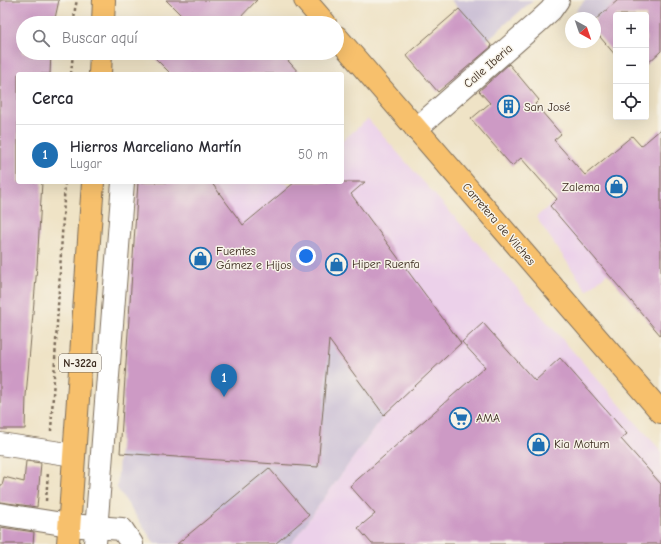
<!DOCTYPE html>
<html lang="es">
<meta charset="utf-8">
<style>
body{margin:0;font-family:"Comic Neue",sans-serif;background:#f7f7f7;color:#2b2b33}
.controls{position:absolute;right:12px;top:12px;display:grid;overflow:hidden;border-radius:4px;box-shadow:0 4px 16px #0002}
.controls button{width:36px;height:36px;display:grid;place-items:center;padding:0;border:0;border-bottom:1px solid #e1e1e2;background:#fff;color:#2b2b33;font:20px sans-serif}
.compass{position:absolute;left:565px;top:12px;width:36px;height:36px;border-radius:50%;background:#fff;box-shadow:0 4px 16px #0002;rotate:140deg}
.you{position:absolute;left:306px;top:256px;width:14px;height:14px;margin:-10px;border:3px solid #fff;border-radius:50%;background:#1a73e8;box-shadow:0 0 0 6px #1a73e833}
.badge{display:grid;place-items:center;width:26px;height:26px;border-radius:50%;background:#1f6fb2;color:#fff;font-size:13px;font-weight:700}
.pin{position:absolute;translate:-50% -33px;filter:drop-shadow(0 1px 2px #0008)}
.pin::after{content:'';position:absolute;top:21px;width:14px;height:12px;background:inherit;clip-path:polygon(0 0,100% 0,50% 100%)}
.list{margin:0;padding:0;list-style:none}
h2{display:flex;justify-content:space-between;align-items:center;height:52px;margin:0;padding:0 16px;font-size:17px}
h2 small{font-size:13px;font-weight:400;color:#7c7c81}
.list li{display:grid;grid-template-columns:26px 1fr auto;gap:12px;align-items:center;box-sizing:border-box;height:60px;padding:0 16px;border-top:1px solid #e1e1e2}
.list b{display:block;font-size:15px;white-space:nowrap}
.list p{margin:0;font-size:13px;white-space:nowrap;color:#7c7c81}
.list em{font-size:13px;font-style:normal;color:#7c7c81}
.icon{flex:none;width:22px;height:22px;fill:none;stroke:currentColor;stroke-width:2;stroke-linecap:round;stroke-linejoin:round}
.map{position:relative;flex:none;width:661px;height:544px;overflow:hidden}
.search{position:absolute;background:#fff;box-shadow:0 4px 16px #0002;left:16px;top:16px;width:328px;height:44px;display:flex;align-items:center;gap:10px;box-sizing:border-box;padding:0 14px;border-radius:22px;color:#7c7c81;font-size:15px}
.panel{position:absolute;background:#fff;box-shadow:0 4px 16px #0002;left:16px;top:72px;width:328px;height:112px;border-radius:4px}
.map>svg:first-child{display:block}
.built{fill:#ecd1ea}
.industrial{fill:#cbbfd5}
.building{fill:#cd9ac5}
.lines{fill:none;stroke-linecap:round;stroke-linejoin:round}
.minor-casing{stroke:#7a6b59;stroke-width:24}
.major-casing{stroke:#7a6b59;stroke-width:24}
.path{stroke:#7a6b59;stroke-width:2.5;stroke-dasharray:3 3;stroke-linecap:butt}
.minor{stroke:#fff;stroke-width:22}
.major{stroke:#f7c06c;stroke-width:22}
.labels{text-anchor:middle;dominant-baseline:central;stroke-width:3;stroke-linejoin:round;paint-order:stroke}
.shield{fill:#f7f3e8;stroke:#73665b;stroke-width:1}
.shield-label{font-size:11px;font-weight:bold;fill:#3b2a1e}
.street-label{font-size:12px;fill:#3b2a1e;stroke:#f7f3e8}
.poi-label{font-size:12px;fill:#3b2a1e;stroke:#f7f3e8;text-anchor:start}
</style>
<div class="map">
<svg width="661" height="544" viewBox="0 0 661 544">
<rect width="100%" height="100%" fill="#f7f3e8"/>
<filter id="ink" filterUnits="userSpaceOnUse"><feTurbulence type="fractalNoise" baseFrequency=".025" numOctaves="2"/><feDisplacementMap in="SourceGraphic" scale="8" xChannelSelector="R" yChannelSelector="G"/><feConvolveMatrix kernelMatrix="1 2 1 2 8 2 1 2 1" color-interpolation-filters="sRGB"/></filter>
<filter id="wash" filterUnits="userSpaceOnUse"><feTurbulence type="fractalNoise" baseFrequency=".012" numOctaves="4" result="noise"/><feDisplacementMap in="SourceGraphic" scale="16" xChannelSelector="R" yChannelSelector="G"/><feGaussianBlur stdDeviation="0.9" result="paint"/><feColorMatrix in="noise" values="0 0 0 0 0 0 0 0 0 0 0 0 0 0 0 0 0 1.4 0 .05"/><feComposite in="paint" operator="in"/></filter>
<g filter="url(#wash)">
<rect width="100%" height="100%" fill="#efe3c6"/>
<!-- built -->
<path class="built" d="M368,119L661,451V544H291L384,415L301,304L130,290L138,182H286L290,186L294,182H342V141Z
M661,129V227L587,291L536,217L632,136L641,146Z"/>
<!-- industrial -->
<path class="industrial" d="M451,0H533L486,41Z
M585,0H661V51L646,65V15H616V56L595,31V18H583L576,10Z
M130,290L301,303L384,415L291,544H155L117,488Z"/>
<g id="blocks">
<!-- building -->
<path class="building" d="M0,0H59L54,23H23V53H51L50,74H18V182H42L37,266L26,396L25,429H0Z
M166,0H257L235,23H181L185,19Z
M618,0H661V51L646,65V15H616V56L595,31V20Z
M459,9L492,46L438,92L406,55Z
M150,53H281L300,74H171Z
M509,64L539,100L535,104L561,134L554,140L585,175L632,136L641,146L661,129V336L550,206L557,199L521,158L512,166L471,119L490,103L479,91Z
M138,182H211L243,225L295,182H365L351,194L461,343L384,415L329,340L318,467L120,453Z
M483,323L535,381L560,358L627,434L621,439L661,484V544H372L358,528L375,514L350,486L485,367L462,342Z
M26,461L41,463L37,507L0,502V485H2L4,477L24,482Z
M269,468L309,515L275,544H177Z
M0,527L34,532L33,544H0Z"/>
</g>
</g>
<g filter="url(#ink)">
<use href="#blocks" fill-opacity="0" stroke="#7a6b59" stroke-width="1"/>
<g class="lines">
<defs>
<path id="minor" d="M416,129L538,22L551,10L558,0
M0,444L74,455
M0,514L69,525L122,529L132,544
M95,544L123,182"/>
<path id="major" d="M305,0L325,23
M103,23L104,0
M337,37L661,412
M100,74L101,53
M68,544L93,182"/>
</defs>
<!-- minor casing -->
<use href="#minor" class="minor-casing"/>
<!-- major casing -->
<use href="#major" class="major-casing"/>
<!-- path -->
<path class="path" d="M74,23L75,9L77,0
M71,74L73,53
M51,431L65,182
M46,501L48,472"/>
<!-- minor -->
<use href="#minor" class="minor"/>
<!-- major -->
<use href="#major" class="major"/>
</g>
</g>
<!-- icons -->
<defs>
<symbol id="building-ring" viewBox="-11 -11 22 22"><circle r="9.5" fill="#f7f3e8" stroke="#1f6fb2" stroke-width="1.5"/><path d="M-4-6H4V6H1V3H-1V6H-4ZM-2.5-4.3h1.7v1.8h-1.7ZM.8-4.3h1.7v1.8H.8ZM-2.5-1h1.7V.8h-1.7ZM.8-1h1.7V.8H.8Z" fill="#1f6fb2"/></symbol>
<symbol id="shop-ring" viewBox="-11 -11 22 22"><circle r="9.5" fill="#f7f3e8" stroke="#1f6fb2" stroke-width="1.5"/><path d="M-5-2.5h2.3a2.7 3.5 0 0 1 5.4 0H5L5.5 6h-11ZM-1.5-2.5h3a1.5 2.3 0 0 0-3 0Z" fill="#1f6fb2"/></symbol>
<symbol id="supermarket-ring" viewBox="-11 -11 22 22"><circle r="9.5" fill="#f7f3e8" stroke="#1f6fb2" stroke-width="1.5"/><path d="M-6-5.5h2.5l.6 2H6L4.5 2H-2.5L-4.4-4H-6ZM-1.5 3.2a1.3 1.3 0 1 0 .1 0ZM3 3.2a1.3 1.3 0 1 0 .1 0Z" fill="#1f6fb2"/></symbol>
</defs>
<g fill-rule="evenodd">
<use href="#building-ring" x="496" y="94" width="25" height="25"/>
<use href="#shop-ring" x="604" y="174" width="25" height="25"/>
<use href="#shop-ring" x="188" y="246" width="25" height="25"/>
<use href="#shop-ring" x="324" y="252" width="25" height="25"/>
<use href="#supermarket-ring" x="448" y="406" width="25" height="25"/>
<use href="#shop-ring" x="526" y="432" width="25" height="25"/>
</g>
<g class="labels">
<!-- shield labels -->
<rect class="shield" x="59" y="354" width="42" height="18" rx="3"/>
<g class="shield-label">
<text x="80" y="363">N-322a</text>
</g>
<!-- street labels -->
<g class="street-label">
<text transform="translate(488 66) rotate(-41)">Calle Iberia</text>
<text transform="translate(499 224) rotate(49)">Carretera de Vilches</text>
</g>
<!-- poi labels -->
<g class="poi-label">
<text x="524" y="107">San José</text>
<text x="600" y="187" text-anchor="end">Zalema</text>
<text x="216" y="251">Fuentes<tspan x="216" dy="14">Gámez e Hijos</tspan></text>
<text x="352" y="264">Hiper Ruenfa</text>
<text x="476" y="418">AMA</text>
<text x="554" y="444">Kia Motum</text>
</g>
</g>
</svg>
<div class="controls">
<button>+</button>
<button>−</button>
<button><svg class="icon" aria-label="locate" viewBox="0 0 24 24"><circle cx="12" cy="12" r="6"/><path d="M12 2v4M12 18v4M2 12h4M18 12h4"/></svg></button>
</div>
<svg class="compass" viewBox="-18 -18 36 36"><path d="M0-13l5 13h-10z" fill="#e53935"/><path d="M0 13l5-13h-10z" fill="#7c7c81"/></svg>
<div class="you"></div>
<div class="pin badge" style="left:224px;top:397px">1</div>
<div class="search"><svg class="icon" aria-label="search" viewBox="0 0 24 24"><circle cx="10" cy="10" r="6"/><path d="M15 15l6 6"/></svg>Buscar aquí</div>
<section class="panel">
<h2>Cerca<small></small></h2>
<ul class="list">
<li><span class="badge">1</span><div><b>Hierros Marceliano Martín</b><p>Lugar</p></div><em>50 m</em></li>
</ul>
</section>
</div>
